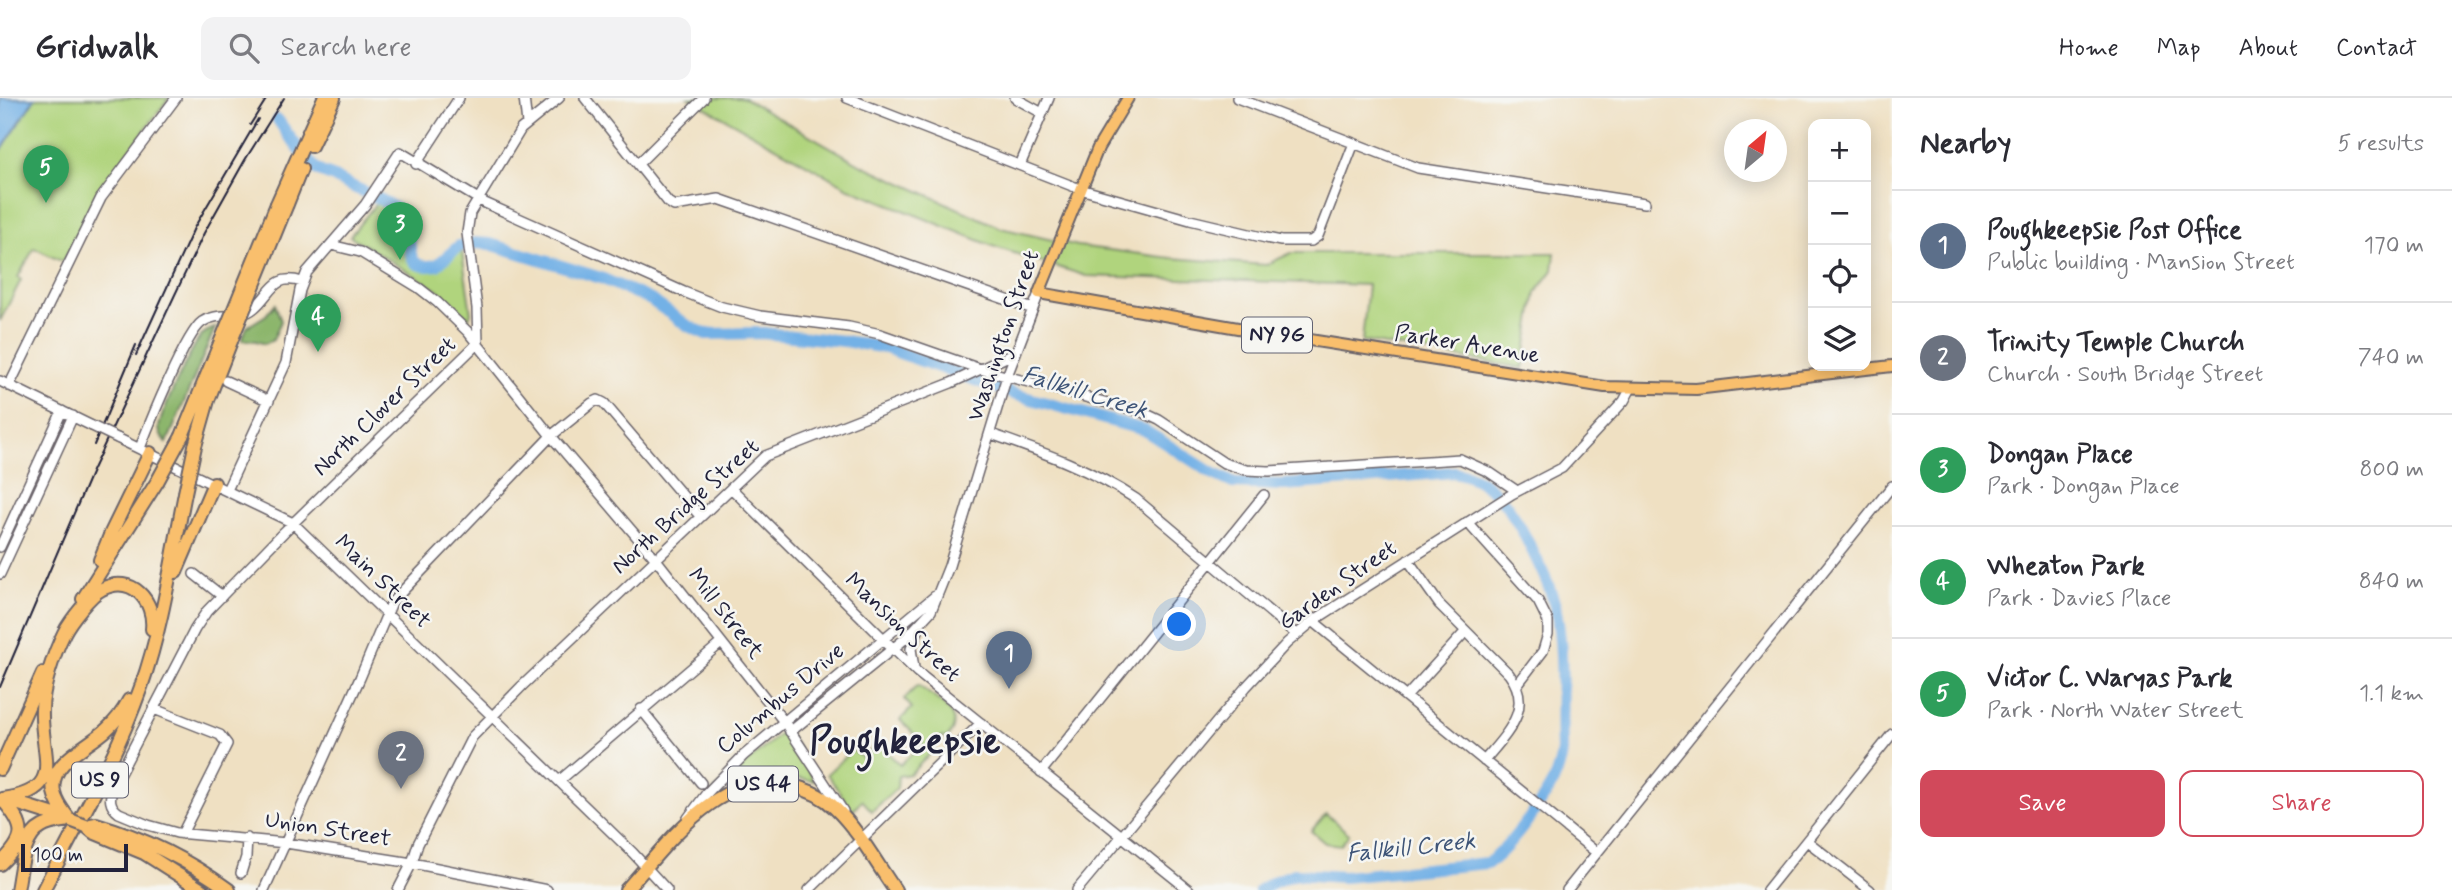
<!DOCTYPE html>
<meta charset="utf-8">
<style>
body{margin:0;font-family:Mynerve,sans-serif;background:#f2f2f3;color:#2b2b33}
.controls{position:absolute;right:21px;top:21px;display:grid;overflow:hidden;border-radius:14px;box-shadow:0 4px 18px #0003}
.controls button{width:63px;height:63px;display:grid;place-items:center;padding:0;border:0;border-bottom:2px solid #e1e1e2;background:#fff;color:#2b2b33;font:35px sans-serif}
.compass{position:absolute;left:1724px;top:21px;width:63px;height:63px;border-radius:50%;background:#fff;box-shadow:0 4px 18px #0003;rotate:29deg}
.scale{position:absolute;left:21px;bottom:18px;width:107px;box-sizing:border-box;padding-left:7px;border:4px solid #22223b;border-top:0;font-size:19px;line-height:24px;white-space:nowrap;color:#22223b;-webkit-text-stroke:5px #f6f6f2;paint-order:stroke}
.you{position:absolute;left:1180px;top:527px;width:24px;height:24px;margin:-18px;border:5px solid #fff;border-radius:50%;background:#1a73e8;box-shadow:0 0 0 10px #1a73e833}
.badge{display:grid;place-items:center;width:46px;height:46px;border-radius:50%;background:#d1495b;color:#fff;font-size:23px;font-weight:700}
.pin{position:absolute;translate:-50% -58px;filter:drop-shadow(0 2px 4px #0008)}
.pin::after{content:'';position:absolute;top:37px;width:24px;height:21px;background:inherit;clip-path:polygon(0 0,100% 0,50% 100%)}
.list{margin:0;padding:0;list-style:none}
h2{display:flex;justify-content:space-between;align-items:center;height:91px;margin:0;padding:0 28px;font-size:30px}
h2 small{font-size:23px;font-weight:400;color:#7c7c81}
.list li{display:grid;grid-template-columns:46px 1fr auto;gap:21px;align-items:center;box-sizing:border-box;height:112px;padding:0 28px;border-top:2px solid #e1e1e2}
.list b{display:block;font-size:26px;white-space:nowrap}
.list p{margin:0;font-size:23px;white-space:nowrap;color:#7c7c81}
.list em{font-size:23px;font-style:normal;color:#7c7c81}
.actions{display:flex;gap:14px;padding:21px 28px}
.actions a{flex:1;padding:16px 0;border:2px solid #d1495b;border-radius:14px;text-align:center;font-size:24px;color:#d1495b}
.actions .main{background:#d1495b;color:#fff}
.icon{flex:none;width:38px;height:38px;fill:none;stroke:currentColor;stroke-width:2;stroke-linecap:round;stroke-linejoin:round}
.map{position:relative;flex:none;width:1892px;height:792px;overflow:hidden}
header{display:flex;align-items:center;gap:42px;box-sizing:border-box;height:98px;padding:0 35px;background:#fff;border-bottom:2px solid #e1e1e2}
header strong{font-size:33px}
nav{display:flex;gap:38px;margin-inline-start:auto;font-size:24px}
.search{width:490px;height:63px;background:#f2f2f3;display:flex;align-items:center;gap:18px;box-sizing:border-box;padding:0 24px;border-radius:14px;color:#7c7c81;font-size:26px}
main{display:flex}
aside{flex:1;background:#fff}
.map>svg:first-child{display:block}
.green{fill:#b0d47d;stroke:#697b5c;stroke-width:2}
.forest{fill:#8cb66c;stroke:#576c54;stroke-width:2}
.water{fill:#73b1e6;stroke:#4a6a90;stroke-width:2}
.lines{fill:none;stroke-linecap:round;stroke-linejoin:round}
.river{stroke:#73b1e6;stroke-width:12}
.minor-casing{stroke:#6a646a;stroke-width:12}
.major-casing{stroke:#6a646a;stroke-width:14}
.highway-casing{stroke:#6a646a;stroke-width:16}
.minor{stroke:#fff;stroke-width:9}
.major{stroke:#f9bf6d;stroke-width:10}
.highway{stroke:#f9bf6d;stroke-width:12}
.rail{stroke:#22223b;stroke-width:2}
.minor-bridge-casing{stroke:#6a646a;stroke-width:12;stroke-linecap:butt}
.highway-bridge-casing{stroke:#6a646a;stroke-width:16;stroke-linecap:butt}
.minor-bridge{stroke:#fff;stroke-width:9}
.highway-bridge{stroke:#f9bf6d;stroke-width:12}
.labels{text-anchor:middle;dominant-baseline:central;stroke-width:5;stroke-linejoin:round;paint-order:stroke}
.shield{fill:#f6f6f2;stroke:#626272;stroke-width:2}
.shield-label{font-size:21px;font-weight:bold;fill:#22223b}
.street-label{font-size:23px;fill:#22223b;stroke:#f6f6f2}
.water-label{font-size:24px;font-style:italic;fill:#3e5477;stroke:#f6f6f2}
.town-label{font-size:37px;font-weight:bold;fill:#22223b;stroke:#f6f6f2}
</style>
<header>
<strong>Gridwalk</strong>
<div class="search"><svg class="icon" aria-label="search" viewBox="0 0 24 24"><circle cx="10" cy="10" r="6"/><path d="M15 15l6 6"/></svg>Search here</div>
<nav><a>Home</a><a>Map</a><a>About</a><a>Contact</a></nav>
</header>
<main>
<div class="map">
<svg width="1892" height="792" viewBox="0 0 1892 792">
<rect width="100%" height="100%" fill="#f6f6f2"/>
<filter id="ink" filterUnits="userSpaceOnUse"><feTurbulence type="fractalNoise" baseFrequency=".0143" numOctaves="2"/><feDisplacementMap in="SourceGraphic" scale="14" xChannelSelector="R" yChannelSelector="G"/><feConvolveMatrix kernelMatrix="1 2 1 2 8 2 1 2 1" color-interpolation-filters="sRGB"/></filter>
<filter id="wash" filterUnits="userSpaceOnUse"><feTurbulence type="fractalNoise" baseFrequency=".00686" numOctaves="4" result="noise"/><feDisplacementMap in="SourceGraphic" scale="28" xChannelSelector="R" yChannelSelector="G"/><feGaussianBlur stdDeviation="1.57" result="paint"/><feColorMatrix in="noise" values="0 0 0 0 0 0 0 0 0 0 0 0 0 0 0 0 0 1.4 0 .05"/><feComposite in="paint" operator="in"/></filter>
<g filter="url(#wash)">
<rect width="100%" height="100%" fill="#efe0c2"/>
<!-- green -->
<path class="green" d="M35,0H169L102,89L63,164L34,150L18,179L21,182L0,223V54Z
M689,0H744L862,67L1001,130L1078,148L1171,160L1266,167L1291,155H1555L1553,172L1536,195L1523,270L1362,243L1368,187L1086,178L995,149L849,90Z
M379,102C407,121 411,118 408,155C411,162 414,164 421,167C441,173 446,155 461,147L471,215L469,220L438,192L350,138Z
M918,587C935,601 968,617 947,640L941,639L934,647V652L910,676L898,678L897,690L872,713L862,702L853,713L827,676L852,652L863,660L878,645L900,667L923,645L900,622L912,610L904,601Z
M785,632L798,650L814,683C774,676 747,670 711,695Z
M1326,716L1349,736L1341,747L1325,745L1311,733Z"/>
<!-- forest -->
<path class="forest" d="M275,206L281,223L273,242L265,246L256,243L242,242L247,229L266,217Z
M215,230L167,345C163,341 160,338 159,331C158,320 192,249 201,238C205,233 209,232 215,230Z"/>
<!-- water -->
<path class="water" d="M0,0H35L0,54Z"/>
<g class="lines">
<!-- river -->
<path class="river" d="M278,22C286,34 308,65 319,73C324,76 329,76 334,79C355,92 381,98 401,115C421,133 393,175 437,167L459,148L475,145L490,146L601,180L651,202L688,228L706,236L762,235L844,243L886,250L1017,297L1144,332L1212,375L1233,385L1283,387L1454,374C1498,382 1515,418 1533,454C1542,473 1552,492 1556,513C1565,558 1560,606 1562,652C1561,663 1558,673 1553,684C1543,703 1504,758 1487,765L1344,779L1295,776L1276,783L1260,792"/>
</g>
</g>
<g filter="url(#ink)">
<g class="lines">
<defs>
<path id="minor" d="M524,0L527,26
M585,0L668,104L674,108L719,101L1033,211
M847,0L1080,91L1190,122L1266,140L1281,143H1311L1318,138L1354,45
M1015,0L1042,15
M1237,0L1418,70L1645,105
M416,66L459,0
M638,66L704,0
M1020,67L1049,0
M331,147L360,154L419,190L437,204L468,234L551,338L655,460L785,625L843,713
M0,283L92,328
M226,283L269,303
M9,288L101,100L176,0
M991,336C1042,354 1091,371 1136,401L1296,536
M117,340L293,425L633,755L667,792
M140,350C149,327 186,235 202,224C218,213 239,223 254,210C272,195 273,175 302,184
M731,390L917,574L1189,792
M227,392L286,265L300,192L307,174L365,107L400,54L485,105L684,194L722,209L760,218L849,229L880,236L983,272L1142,314L1159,322L1224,365L1246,372L1269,373L1460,361L1489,374L1517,393
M1467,424L1538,503L1548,523V536L1543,553L1517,587
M0,449L62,313
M1408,462L1439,506L1509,576C1535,610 1506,636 1484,663
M0,476L73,318
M194,476L222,498
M1313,523L1597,755
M914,570L911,551L918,533
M1406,599L1466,533
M154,611L220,637L227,646L182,736
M641,611L701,685
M790,634L906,540L931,513L949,468L1007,278L1039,195
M1041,674L1264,397
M559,683L721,545
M688,720L706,696L743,658L935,498
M1807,743L1870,792
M241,775L246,759L247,740
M264,792L360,580L392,504L551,338L592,305L598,302L604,305L700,418
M398,792L412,765L418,746L472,639L522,588L765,358L951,285L1015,255
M547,792L412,765L286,745L177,735L148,727L119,715C109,708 109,700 113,689L195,531L207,513L284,434L478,245L477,210L467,135L470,115L521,31L559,0
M809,792L981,625
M1077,792L1246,589L1287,545L1313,523L1512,396L1562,370L1624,303L1631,290
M1567,792L1892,388
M1767,792L1892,636"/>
<path id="major" d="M1128,0L1098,50L1039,195L1272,236L1605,289L1696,291L1892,268"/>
<path id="highway" d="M311,48L334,0
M277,106L324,0
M287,106L301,71
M182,338L221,243
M195,348L208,302L231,243
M100,462L111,435L150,355
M176,474L214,385
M83,501L157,384
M0,671L43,575
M2,701C68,692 40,659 42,612C42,590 54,555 64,535C70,523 91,496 102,491C132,476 155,503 152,531
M7,702L67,721
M70,722C64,714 56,705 54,694C48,665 87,649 105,633C115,624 123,614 129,602
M86,728L96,726C144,740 188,762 229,792
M86,728L93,734L144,755L202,792
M0,766C27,740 27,730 2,701
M17,792C21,773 22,739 42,729C50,724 61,724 70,722
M43,792C78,726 116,660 141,589C163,527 172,460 185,395
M626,792C669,745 719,669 793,688C809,692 824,699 835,710C859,733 876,765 895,792"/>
</defs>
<!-- minor casing -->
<use href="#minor" class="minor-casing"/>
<!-- major casing -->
<use href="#major" class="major-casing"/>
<!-- highway casing -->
<use href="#highway" class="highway-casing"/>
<!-- minor -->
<use href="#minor" class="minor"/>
<!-- major -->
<use href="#major" class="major"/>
<!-- highway -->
<use href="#highway" class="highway"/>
<!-- rail -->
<path class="rail" d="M250,27L267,0
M136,257L194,130L258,21
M94,347L136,247
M0,589L92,373L204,135L245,62L284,0"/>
<defs>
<path id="minor-bridge" d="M92,328L117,340"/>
<path id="highway-bridge" d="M221,243L277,106
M231,243L287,106
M157,384L182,338
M185,395L195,348
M70,722L86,728"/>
</defs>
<!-- minor-bridge casing -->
<use href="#minor-bridge" class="minor-bridge-casing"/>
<!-- highway-bridge casing -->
<use href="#highway-bridge" class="highway-bridge-casing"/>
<!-- minor-bridge -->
<use href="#minor-bridge" class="minor-bridge"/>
<!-- highway-bridge -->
<use href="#highway-bridge" class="highway-bridge"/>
</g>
</g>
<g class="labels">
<!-- shield labels -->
<g class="shield">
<rect x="1242" y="219.5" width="70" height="35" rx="5"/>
<rect x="72" y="664.5" width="56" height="35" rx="5"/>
<rect x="728" y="668.5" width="70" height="35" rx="5"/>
</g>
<g class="shield-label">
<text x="1277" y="237">NY 9G</text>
<text x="100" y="682">US 9</text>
<text x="763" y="686">US 44</text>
</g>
<!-- street labels -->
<g class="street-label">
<text transform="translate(1004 238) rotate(-71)">Washington Street</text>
<text transform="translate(1467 247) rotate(9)">Parker Avenue</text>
<text transform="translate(385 309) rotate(-44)">North Clover Street</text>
<text transform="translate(686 409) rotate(-42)">North Bridge Street</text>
<text transform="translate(382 484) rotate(44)">Main Street</text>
<text transform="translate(1338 488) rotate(-35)">Garden Street</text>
<text transform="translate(725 516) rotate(52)">Mill Street</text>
<text transform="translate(902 530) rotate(43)">Mansion Street</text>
<text transform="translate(781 601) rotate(-40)">Columbus Drive</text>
<text transform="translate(328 732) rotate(9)">Union Street</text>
</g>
<!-- water labels -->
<g class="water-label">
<text transform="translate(1085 295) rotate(17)">Fallkill Creek</text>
<text transform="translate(1411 750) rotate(-6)">Fallkill Creek</text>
</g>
<!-- town labels -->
<g class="town-label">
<text x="905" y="645">Poughkeepsie</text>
</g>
</g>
</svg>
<div class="controls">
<button>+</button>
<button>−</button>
<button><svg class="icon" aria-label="locate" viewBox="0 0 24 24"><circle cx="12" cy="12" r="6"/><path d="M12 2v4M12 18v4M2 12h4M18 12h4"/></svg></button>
<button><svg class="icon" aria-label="layers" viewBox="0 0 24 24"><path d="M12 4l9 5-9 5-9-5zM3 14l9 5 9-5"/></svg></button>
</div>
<svg class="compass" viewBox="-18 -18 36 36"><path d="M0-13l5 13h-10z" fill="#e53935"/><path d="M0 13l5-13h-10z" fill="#7c7c81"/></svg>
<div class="scale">100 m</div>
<div class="you"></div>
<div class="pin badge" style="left:1009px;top:591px;background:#5c6f8a">1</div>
<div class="pin badge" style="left:401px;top:691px;background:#6b7280">2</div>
<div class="pin badge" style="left:400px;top:162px;background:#2e9e5b">3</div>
<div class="pin badge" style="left:318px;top:254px;background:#2e9e5b">4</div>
<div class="pin badge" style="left:46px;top:105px;background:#2e9e5b">5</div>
</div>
<aside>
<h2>Nearby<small>5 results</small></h2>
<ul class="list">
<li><span class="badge" style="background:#5c6f8a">1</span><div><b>Poughkeepsie Post Office</b><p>Public building · Mansion Street</p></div><em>170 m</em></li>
<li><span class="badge" style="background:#6b7280">2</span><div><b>Trinity Temple Church</b><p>Church · South Bridge Street</p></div><em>740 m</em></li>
<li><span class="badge" style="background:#2e9e5b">3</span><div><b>Dongan Place</b><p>Park · Dongan Place</p></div><em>800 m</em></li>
<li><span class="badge" style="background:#2e9e5b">4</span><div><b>Wheaton Park</b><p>Park · Davies Place</p></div><em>840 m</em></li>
<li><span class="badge" style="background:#2e9e5b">5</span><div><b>Victor C. Waryas Park</b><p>Park · North Water Street</p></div><em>1.1 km</em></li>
</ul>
<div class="actions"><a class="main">Save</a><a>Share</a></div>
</aside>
</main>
